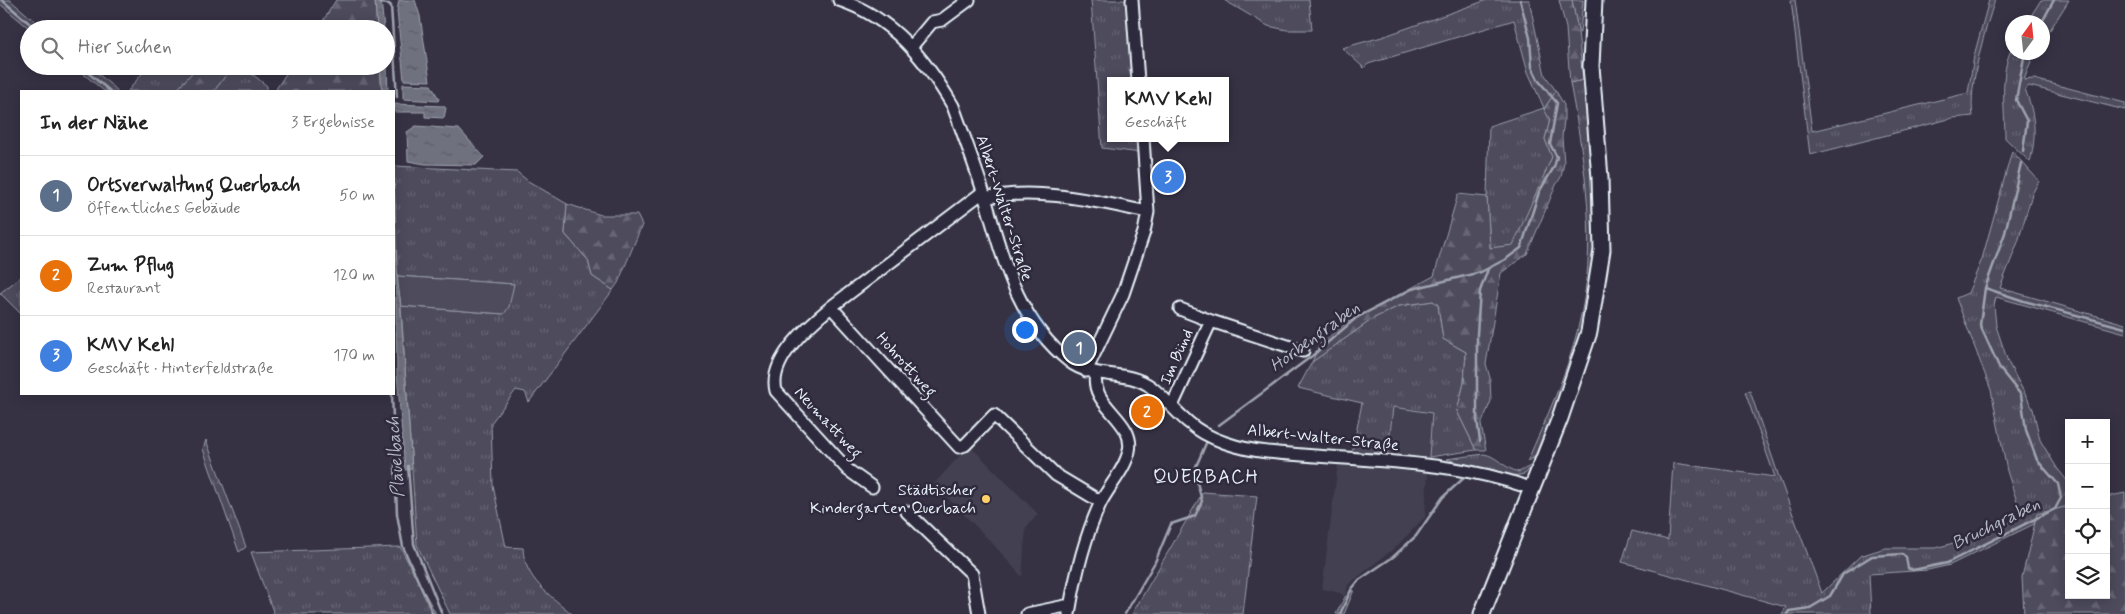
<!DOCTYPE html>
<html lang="de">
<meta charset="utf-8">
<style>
body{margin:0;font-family:Mynerve,sans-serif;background:#f2f2f2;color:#222}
.controls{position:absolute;right:15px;bottom:15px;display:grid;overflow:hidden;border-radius:0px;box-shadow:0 2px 12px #0003}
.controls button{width:45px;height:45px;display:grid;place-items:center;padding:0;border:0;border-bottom:1px solid #e0e0e0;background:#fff;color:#222;font:25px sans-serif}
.compass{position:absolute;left:2005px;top:15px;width:45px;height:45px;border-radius:50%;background:#fff;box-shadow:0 2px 12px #0003;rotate:15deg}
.you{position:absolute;left:1024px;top:329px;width:18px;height:18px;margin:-12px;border:4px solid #fff;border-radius:50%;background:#1a73e8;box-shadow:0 0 0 8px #1a73e833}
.badge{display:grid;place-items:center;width:32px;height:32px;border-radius:50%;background:#857141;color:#fff;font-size:16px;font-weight:700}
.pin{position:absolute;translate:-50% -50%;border:2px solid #fff;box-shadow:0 1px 5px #0006}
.popup{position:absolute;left:1107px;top:77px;width:122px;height:65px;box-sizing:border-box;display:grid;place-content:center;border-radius:0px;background:#fff;filter:drop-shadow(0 1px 4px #0005);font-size:16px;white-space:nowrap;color:#767676}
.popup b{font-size:19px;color:#222}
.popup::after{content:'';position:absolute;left:50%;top:100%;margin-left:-10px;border:10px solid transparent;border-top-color:#fff}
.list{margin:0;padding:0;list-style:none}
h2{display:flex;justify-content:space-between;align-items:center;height:65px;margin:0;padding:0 20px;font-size:21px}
h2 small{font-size:16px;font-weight:400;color:#767676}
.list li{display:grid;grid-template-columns:32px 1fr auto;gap:15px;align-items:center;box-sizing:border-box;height:80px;padding:0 20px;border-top:1px solid #e0e0e0}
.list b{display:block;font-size:19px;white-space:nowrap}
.list p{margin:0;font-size:16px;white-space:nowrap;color:#767676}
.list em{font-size:16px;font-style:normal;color:#767676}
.icon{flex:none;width:28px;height:28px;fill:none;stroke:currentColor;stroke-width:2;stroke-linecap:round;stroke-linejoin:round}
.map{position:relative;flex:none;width:2125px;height:614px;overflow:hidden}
.search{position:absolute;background:#fff;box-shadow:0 2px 12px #0003;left:20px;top:20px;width:375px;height:55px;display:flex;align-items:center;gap:12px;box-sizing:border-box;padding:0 18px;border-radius:28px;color:#767676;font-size:19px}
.panel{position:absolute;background:#fff;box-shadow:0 2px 12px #0003;left:20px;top:90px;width:375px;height:305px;border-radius:0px}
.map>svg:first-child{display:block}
.built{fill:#433f51}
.grass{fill:url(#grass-tufts);stroke:#9a9eaa}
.forest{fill:url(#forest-firs);stroke:#9a9eaa}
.garden{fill:#4d4b5c;stroke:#9a9eaa}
.water{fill:url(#water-ripples);stroke:#a0a4af}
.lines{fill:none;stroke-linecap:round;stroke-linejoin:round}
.stream{stroke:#a0a4af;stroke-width:2.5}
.minor-casing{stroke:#e8f1f8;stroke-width:15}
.major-casing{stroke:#e8f1f8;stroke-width:19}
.minor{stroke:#2f2a3d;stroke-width:11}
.major{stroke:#2f2a3d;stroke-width:15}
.poi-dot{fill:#ffd166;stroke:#2f2a3d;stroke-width:2}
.labels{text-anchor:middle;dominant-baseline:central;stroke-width:5;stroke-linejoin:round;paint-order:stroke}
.street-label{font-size:16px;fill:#e8f1f8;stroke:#2f2a3d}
.poi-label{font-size:16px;fill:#e8f1f8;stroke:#2f2a3d;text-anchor:end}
.water-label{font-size:18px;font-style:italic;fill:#b2b7c2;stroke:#2f2a3d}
.quarter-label{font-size:19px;letter-spacing:1px;fill:#e8f1f8;stroke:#2f2a3d}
</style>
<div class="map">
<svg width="2125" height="614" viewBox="0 0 2125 614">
<defs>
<pattern id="grass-tufts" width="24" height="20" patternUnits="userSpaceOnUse" patternTransform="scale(1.25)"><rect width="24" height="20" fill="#4d4b5c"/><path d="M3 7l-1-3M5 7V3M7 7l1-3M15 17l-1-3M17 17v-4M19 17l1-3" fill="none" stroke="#676574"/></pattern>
<pattern id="forest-firs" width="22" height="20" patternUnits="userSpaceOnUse" patternTransform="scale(1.25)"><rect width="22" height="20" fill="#4d4b5c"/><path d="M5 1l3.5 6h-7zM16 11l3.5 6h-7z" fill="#676574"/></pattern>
<pattern id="water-ripples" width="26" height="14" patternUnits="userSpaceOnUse" patternTransform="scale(1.25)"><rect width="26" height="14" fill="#70717f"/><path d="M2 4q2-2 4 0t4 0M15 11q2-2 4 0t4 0" fill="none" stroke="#5b5c64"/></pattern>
</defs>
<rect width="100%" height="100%" fill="#363244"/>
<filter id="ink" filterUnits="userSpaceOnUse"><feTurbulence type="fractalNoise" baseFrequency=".02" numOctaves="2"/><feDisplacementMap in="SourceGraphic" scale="10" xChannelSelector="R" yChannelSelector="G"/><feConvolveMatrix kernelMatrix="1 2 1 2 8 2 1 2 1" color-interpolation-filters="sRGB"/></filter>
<g filter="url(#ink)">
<!-- built -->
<path class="built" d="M1393,407L1432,413L1425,517L1397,546L1348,585L1345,597L1340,593L1322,589L1338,463L1352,453L1388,452Z
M969,445L1038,514L1026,528L1022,577L993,544L934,484Z"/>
<!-- grass -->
<path class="grass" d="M0,0H10L44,29H30L0,4Z
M1091,0H1129L1135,81H1110V138H1140L1141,153L1102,148Z
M1224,0H1309L1312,30H1287L1268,26Z
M1487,0H1529L1545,75L1556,91L1544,109L1550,120L1545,139L1552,157L1524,226L1513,246L1490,248L1487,197L1489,126L1544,108L1528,72L1514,20L1368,64L1364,68L1342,48L1382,37Z
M1572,0H1583L1580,33L1578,31Z
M1791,0H1795L1812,131L1968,93L1974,56L1989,0H1995C1985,30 1968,86 1973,116L1953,118L1810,155Z
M2041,0H2069L2043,41L2042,22H2027Z
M2012,48V52L2034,53L2024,80L2034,79L2125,103V110L2029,86L2025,89C2035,115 2037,134 2030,162L2005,138C2005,110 1999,73 2012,48Z
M74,66H89L118,91H104Z
M148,66H198L176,91H128Z
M233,66H242L267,86V91H214Z
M1583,80H1588L1599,216L1592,295L1569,377L1536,459L1532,458L1527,462C1546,418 1567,375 1578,328C1599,246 1585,164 1570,83Z
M2012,151L2039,181L2032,194L2018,242L2000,288L2125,324V333L1996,297L1994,305L1996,326L2008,362L2033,409L2040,440L2057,468L2069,483V506L2037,514L2034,524L1950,565L1928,570L1869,574L1871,614H1782L1786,607L1622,562L1632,531L1668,540L1673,463L1775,477L1745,392L1750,391L1779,477L1822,593L1860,556L1885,548H1936L1974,537L2022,517L2007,471L1991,390L1956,298L1968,293L1982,259Z
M394,166L517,172L528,181L567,204L565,234L588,260L592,276L613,290L529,402L525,392L516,390L491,423L493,486L506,547L523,548C524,579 550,595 572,614H450L417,545L401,306L503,314L514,284L397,276Z
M21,277V314L0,293Z
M1433,301L1438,305L1443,339L1466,352L1464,383L1457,411L1476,450L1429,457L1432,413L1393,407L1388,452L1352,453L1362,403L1298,388L1312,362L1374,318L1399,306Z
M206,440L246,547L239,552L203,449Z
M1484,454C1497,456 1505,469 1519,472L1534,464L1525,474L1512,476L1446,459Z
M1203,492L1257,496L1243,614H1132Z
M400,547L436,614H274L251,552Z
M1354,590L1344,614H1336L1345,597Z"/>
<!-- forest -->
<path class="forest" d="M336,0H375L377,29H318Z
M1559,0H1572L1578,31L1583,80L1570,83L1566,28Z
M198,66H233L214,91H176Z
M291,66H380L382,91H282L276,89Z
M1556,91L1564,105V120L1562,137L1564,163L1561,177L1556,185L1527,254L1501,273L1486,364L1490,378L1491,401L1481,425L1486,450H1476L1457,411L1464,383L1466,352L1443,339L1438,305L1433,301L1399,306L1374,318L1312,362L1320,344L1349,321L1434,276L1458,194L1487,197L1490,248L1513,245L1552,157L1545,139L1550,120L1544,109Z
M567,204L601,215H637L642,225L618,283L613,290L592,276L588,260L565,234Z
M2125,493V614H2024L2022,577L2037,514L2069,506V595H2106V497Z"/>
<!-- garden -->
<path class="garden" d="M397,276L514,284L509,307L504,314L401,306Z"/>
<!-- water -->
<path class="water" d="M375,0H381L384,29H377Z
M399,0H415L420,16L430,81L404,80L397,11Z
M386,44L388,91H382L380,66H386Z
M403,84L431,85L439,99L438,101L403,99Z
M395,104L443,106L446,108L444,118L425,117V112H395Z
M416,126L459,129L484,157L476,165L425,164L408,161L407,132Z
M394,195L398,288L400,298L412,469L405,470L397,373Z"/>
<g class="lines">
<!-- stream -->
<path class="stream" d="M2,0L36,29
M379,3L389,4L391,6L397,97
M2042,22L2054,0
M80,66L110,91
M2023,151L2027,121L2016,100L2025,52
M1985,288L2024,301L2125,328
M392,394L397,514L403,547L433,614
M1219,425L1312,356L1356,318L1412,289L1481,272L1506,259L1521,248L1539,192L1554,167L1557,157L1550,144L1557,103L1539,81L1532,67L1530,38L1520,0
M1480,441L1477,419V334L1480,291L1488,269
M408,466L414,544L442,614
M1125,614L1155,562L1171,524L1195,516L1202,501L1194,471L1207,441
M1340,614L1351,590L1359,580L1393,557L1416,536L1443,497L1465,477
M1787,614L1789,611L1810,608L1830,596L1843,574L1872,556L1902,554L1906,557L1908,568L1913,570L1947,563L2055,509L2061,498L2058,484L2037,460L2026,430L2021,395L2000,369L1980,325L1985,288L2005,233L2021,163"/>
<defs>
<path id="minor" d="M839,0C892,17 926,60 953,106C963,134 974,163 983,191C1002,254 1015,319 1070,362C1094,380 1127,369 1151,387C1164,397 1175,411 1188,422C1208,440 1240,449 1267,452C1356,461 1448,458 1533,489
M1132,0L1138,81
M912,46L932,22L942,20L969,0
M983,192L831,307L959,447L965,445L994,415L1056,475L1101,502
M984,198C1040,187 1093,201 1148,212
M831,307C809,325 768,360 776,391L848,470L872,487
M1180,309L1211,321
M1086,371L1123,294L1144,232L1148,212L1143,138
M1172,406L1211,321L1303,351
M907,512L972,574L979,614
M1027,614L1070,605
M1069,614C1075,577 1084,539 1100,504C1108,487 1125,470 1129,451C1136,420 1089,406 1096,374"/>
<path id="major" d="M1482,614L1560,418L1589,332L1602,250L1600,178L1591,66L1594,0"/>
</defs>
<!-- minor casing -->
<use href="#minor" class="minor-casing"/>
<!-- major casing -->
<use href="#major" class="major-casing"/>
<!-- minor -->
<use href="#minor" class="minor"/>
<!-- major -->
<use href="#major" class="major"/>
</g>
</g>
<!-- markers -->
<circle class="poi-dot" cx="986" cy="499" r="5"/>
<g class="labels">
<!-- street labels -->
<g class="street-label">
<text transform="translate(1004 208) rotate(72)">Albert-Walter-Straße</text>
<text transform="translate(1177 357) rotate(-66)">Im Bünd</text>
<text transform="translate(906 365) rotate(48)">Hohrottweg</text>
<text transform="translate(828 423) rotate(47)">Neumattweg</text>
<text transform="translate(1323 438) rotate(6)">Albert-Walter-Straße</text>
</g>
<!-- poi labels -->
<g class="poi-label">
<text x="976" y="490">Städtischer<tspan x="976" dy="18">Kindergarten Querbach</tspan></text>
</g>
<!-- water labels -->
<g class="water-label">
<text transform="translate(1315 337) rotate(-36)">Horbengraben</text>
<text transform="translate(396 457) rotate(-94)">Plauelbach</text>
<text transform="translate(1996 524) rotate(-26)">Bruchgraben</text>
</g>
<!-- quarter labels -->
<g class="quarter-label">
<text x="1206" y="477">QUERBACH</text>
</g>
</g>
</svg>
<div class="controls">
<button>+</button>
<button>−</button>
<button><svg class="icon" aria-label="locate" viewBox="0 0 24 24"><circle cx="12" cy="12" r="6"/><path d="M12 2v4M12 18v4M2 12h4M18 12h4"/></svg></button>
<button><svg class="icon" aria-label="layers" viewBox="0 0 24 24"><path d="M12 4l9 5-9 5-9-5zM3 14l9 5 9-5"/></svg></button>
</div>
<svg class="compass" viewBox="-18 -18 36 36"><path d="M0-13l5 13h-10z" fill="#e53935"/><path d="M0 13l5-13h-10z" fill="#767676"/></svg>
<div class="you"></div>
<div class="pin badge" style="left:1079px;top:348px;background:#5c6f8a">1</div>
<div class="pin badge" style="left:1147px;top:412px;background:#e8710a">2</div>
<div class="pin badge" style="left:1168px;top:177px;background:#3f7fe0">3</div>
<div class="popup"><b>KMV Kehl</b>Geschäft</div>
<div class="search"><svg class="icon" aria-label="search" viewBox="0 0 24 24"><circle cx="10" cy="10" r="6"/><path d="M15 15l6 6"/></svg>Hier suchen</div>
<section class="panel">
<h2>In der Nähe<small>3 Ergebnisse</small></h2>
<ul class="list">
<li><span class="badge" style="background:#5c6f8a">1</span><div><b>Ortsverwaltung Querbach</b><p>Öffentliches Gebäude</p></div><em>50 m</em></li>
<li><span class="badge" style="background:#e8710a">2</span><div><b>Zum Pflug</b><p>Restaurant</p></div><em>120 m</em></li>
<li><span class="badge" style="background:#3f7fe0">3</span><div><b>KMV Kehl</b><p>Geschäft · Hinterfeldstraße</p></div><em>170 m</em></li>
</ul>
</section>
</div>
